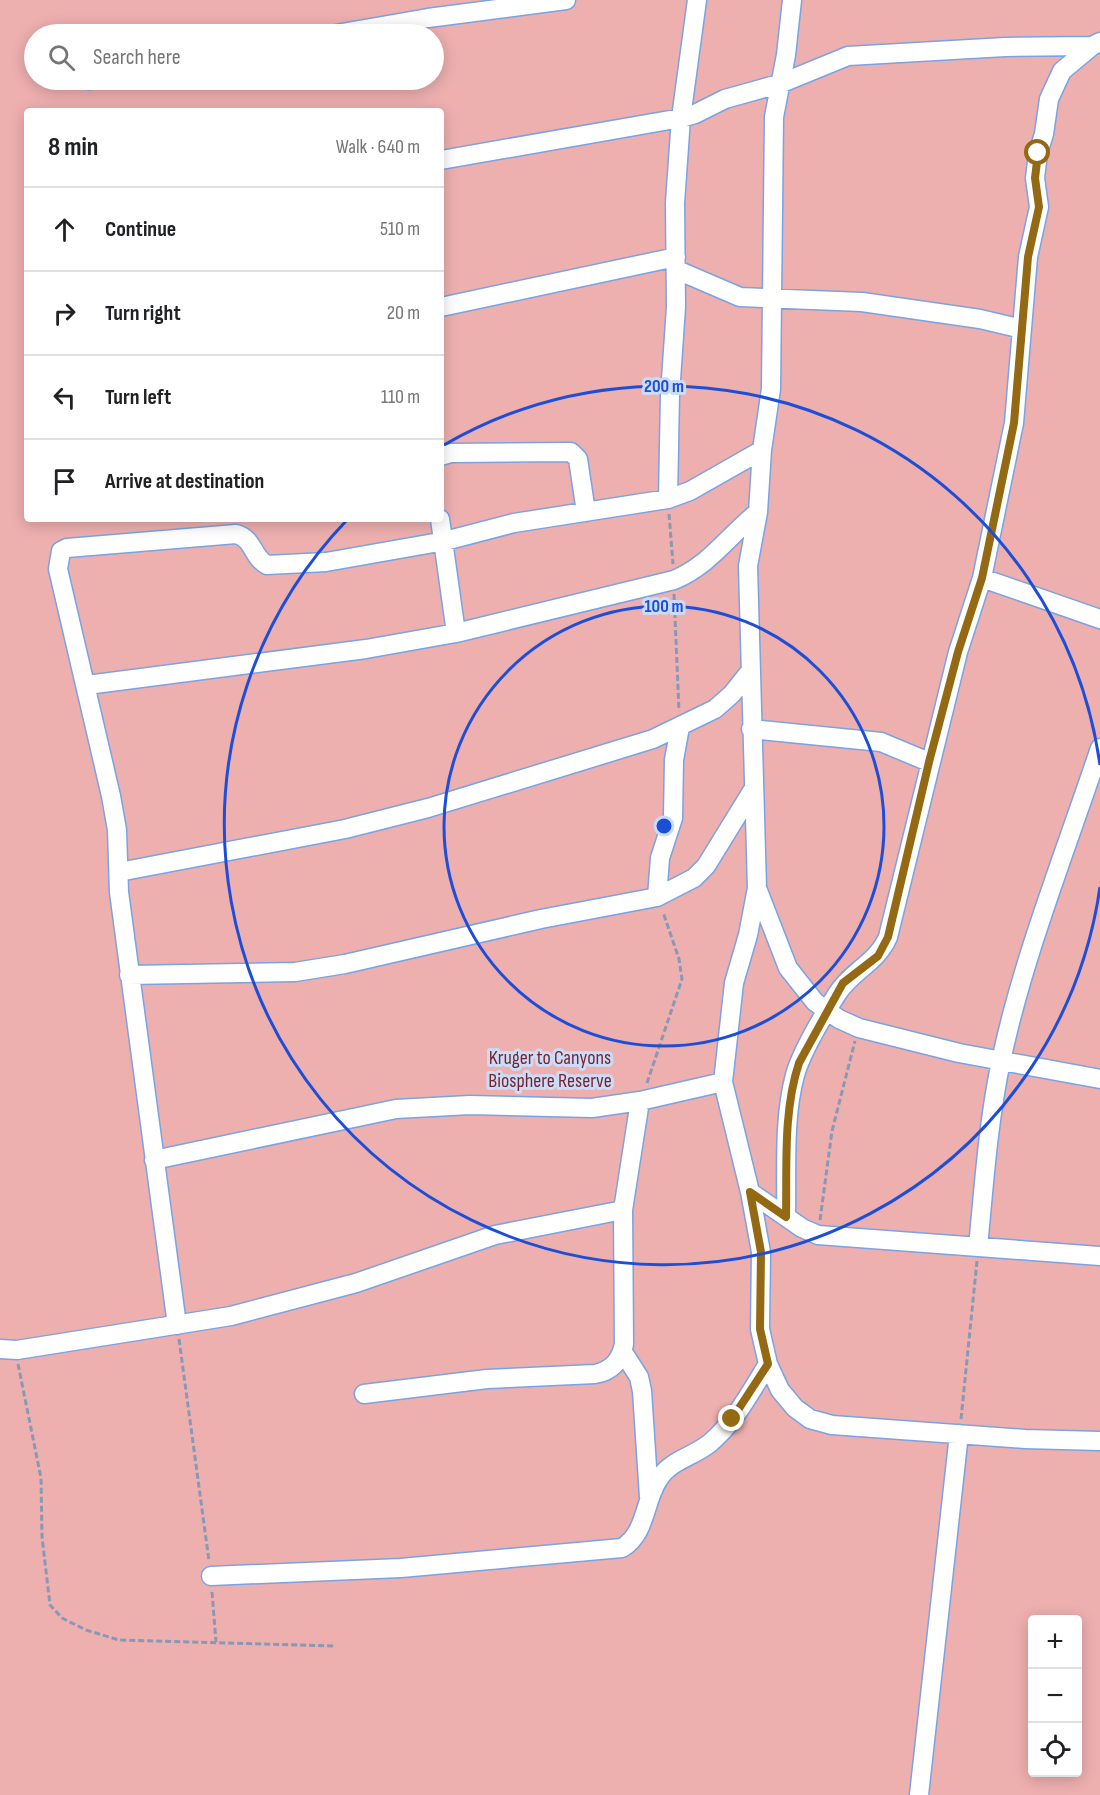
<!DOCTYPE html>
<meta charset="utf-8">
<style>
body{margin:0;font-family:"Sofia Sans Condensed",sans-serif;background:#f2f2f2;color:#202124}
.controls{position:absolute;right:18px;bottom:18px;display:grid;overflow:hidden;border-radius:6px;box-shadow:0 3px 15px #0003}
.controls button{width:54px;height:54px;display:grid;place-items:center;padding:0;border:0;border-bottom:2px solid #e0e0e0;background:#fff;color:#202124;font:30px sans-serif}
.stop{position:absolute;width:18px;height:18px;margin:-14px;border:4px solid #936914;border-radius:50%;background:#fff}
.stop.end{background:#936914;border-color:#fff;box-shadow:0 2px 6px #0008}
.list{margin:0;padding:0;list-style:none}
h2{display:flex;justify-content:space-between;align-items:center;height:78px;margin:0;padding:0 24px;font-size:26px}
h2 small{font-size:20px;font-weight:400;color:#757577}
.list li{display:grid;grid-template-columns:39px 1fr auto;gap:18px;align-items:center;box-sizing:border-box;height:84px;padding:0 24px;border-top:2px solid #e0e0e0}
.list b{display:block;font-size:22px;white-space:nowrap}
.list em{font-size:20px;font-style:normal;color:#757577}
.icon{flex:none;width:33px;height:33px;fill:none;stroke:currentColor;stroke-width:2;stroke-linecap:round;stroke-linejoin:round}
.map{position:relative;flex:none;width:1100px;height:1795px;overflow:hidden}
.search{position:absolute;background:#fff;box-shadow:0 3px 15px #0003;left:24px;top:24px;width:420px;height:66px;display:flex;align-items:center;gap:15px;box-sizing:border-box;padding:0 21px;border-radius:33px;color:#757577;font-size:22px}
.panel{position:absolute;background:#fff;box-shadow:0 3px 15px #0003;left:24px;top:108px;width:420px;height:414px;border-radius:6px}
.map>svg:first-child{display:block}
.green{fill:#eeafaf;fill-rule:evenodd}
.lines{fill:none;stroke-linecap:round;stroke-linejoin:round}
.minor-casing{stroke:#79a3e4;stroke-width:21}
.path{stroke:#8799b4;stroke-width:3;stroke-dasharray:6 3;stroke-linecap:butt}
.minor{stroke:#fff;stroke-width:18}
.route{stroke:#936914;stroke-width:8}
.ring{fill:none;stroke:#1d4ed8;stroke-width:3}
.labels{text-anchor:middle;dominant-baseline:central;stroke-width:6;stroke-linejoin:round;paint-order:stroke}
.park-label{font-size:20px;fill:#79242c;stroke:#cbdcf8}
.centre{fill:#1d4ed8;stroke:#cbdcf8;stroke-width:3}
.ring-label{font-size:18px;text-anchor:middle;font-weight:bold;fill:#1d4ed8;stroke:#cbdcf8;stroke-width:6;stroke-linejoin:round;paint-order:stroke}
</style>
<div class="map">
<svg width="1100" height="1795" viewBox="0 0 1100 1795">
<rect width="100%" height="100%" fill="#cbdcf8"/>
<!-- green -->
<path class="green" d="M0,0H1100V1795H0ZM34,34H434V80H34ZM27,111H441V519H27ZM1032,1620H1078V1772H1032Z"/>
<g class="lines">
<defs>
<path id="minor" d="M792,0L786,55L774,117L771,389L762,450L758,512L748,566L757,888L748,935L734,983L723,1082L750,1192L761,1252L760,1329L768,1364L780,1390L795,1408L810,1419L832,1425L1025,1439L1100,1441
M336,34L428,18L566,0
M88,80H90
M441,160L681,118L695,114L725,99L782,83L848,56L1005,47L1092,46
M677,270L740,297L862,302L980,319L1022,329
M441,307L676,257
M441,456L451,453L571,452L578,459L586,512
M668,499L670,394L676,307L675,203L681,118L697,0
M440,519L456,633
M982,578L1100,619
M87,685L366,649L456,633L674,580C710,565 728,536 758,512
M751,729L881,742L929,762
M119,872L345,829L428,808L653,739L715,709L732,694L751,670
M757,888L788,968L815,1002L839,1019L859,1028L959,1053L1100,1079
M657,897L660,858L673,818L674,760L680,727
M129,975L295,972L345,964L541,919L657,897L694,878L706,866L754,788
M154,1160L396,1109L470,1105L592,1108L640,1101L723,1082
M750,1192L802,1228L818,1235L1100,1256
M786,1217C787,1171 783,1119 795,1075C802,1050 823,1016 837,994C851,971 877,963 888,937L958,652L982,578L1014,423L1028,257L1039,207L1035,178L1038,153L1044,134L1049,99L1062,71L1092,46L1100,42
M978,1247C984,1185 988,1123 1001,1061C1023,957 1066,850 1100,748
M177,1325L119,892L117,830L111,796L58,569L61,551L67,548L236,534C254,539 252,557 267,565L326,562L445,541L514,523L668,499L690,491L762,450
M0,1349L17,1350L231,1316L356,1283L495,1235L623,1210
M623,1352L639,1377L642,1391L649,1497
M364,1394L487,1379L595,1374C612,1371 621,1360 624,1344L623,1210L640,1101
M211,1576L401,1568L622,1548C646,1534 644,1502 658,1480C670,1460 693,1457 710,1443C735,1422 751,1391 768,1364
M919,1795L959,1434"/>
</defs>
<!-- minor casing -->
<use href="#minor" class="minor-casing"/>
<!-- path -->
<path class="path" d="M669,514L673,564
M674,594L679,711
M647,1083L682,979L679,959L663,912
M820,1220L832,1131L855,1041
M179,1339L209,1561
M18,1364L41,1478L42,1537L50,1605L62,1618L86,1630L119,1640L334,1646
M961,1419L977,1261
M212,1592L216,1642"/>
<!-- minor -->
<use href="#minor" class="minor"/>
</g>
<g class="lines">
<!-- route -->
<path class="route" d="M732,1419L768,1364L760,1329L761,1252L750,1192L786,1217C787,1167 783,1111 799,1063L843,983L878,956L888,937L929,762L958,652L982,578L1014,423L1028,257L1039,207L1035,178L1038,153"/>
</g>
<!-- distance rings -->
<g class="ring">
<circle cx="664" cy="826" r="220"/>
<path d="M1100 887A440 440 0 1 1 347 520M444 445A440 440 0 0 1 1100 765"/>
</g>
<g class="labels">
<!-- park labels -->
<g class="park-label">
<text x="550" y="1058">Kruger to Canyons<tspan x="550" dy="23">Biosphere Reserve</tspan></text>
</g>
</g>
<circle cx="664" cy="826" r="9" class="centre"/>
<g class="ring-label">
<text x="664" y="392">200 m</text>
<text x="664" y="612">100 m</text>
</g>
</svg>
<div class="controls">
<button>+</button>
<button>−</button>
<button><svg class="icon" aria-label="locate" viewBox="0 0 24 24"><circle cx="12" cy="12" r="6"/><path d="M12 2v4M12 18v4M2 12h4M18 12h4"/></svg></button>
</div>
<div class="stop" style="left:1038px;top:153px"></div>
<div class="stop end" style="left:732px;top:1419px"></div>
<div class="search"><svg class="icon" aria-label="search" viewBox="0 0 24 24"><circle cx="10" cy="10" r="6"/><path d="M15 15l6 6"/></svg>Search here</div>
<section class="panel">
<h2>8 min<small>Walk · 640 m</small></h2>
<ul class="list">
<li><svg class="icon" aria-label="ahead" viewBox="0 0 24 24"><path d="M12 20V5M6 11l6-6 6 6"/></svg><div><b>Continue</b></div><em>510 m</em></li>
<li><svg class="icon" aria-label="right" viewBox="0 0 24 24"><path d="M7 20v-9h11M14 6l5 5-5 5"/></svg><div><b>Turn right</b></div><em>20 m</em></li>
<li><svg class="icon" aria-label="left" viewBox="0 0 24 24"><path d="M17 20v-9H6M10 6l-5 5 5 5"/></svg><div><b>Turn left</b></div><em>110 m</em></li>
<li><svg class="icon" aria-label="arrive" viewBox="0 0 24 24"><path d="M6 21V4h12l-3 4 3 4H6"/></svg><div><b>Arrive at destination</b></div></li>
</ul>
</section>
</div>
